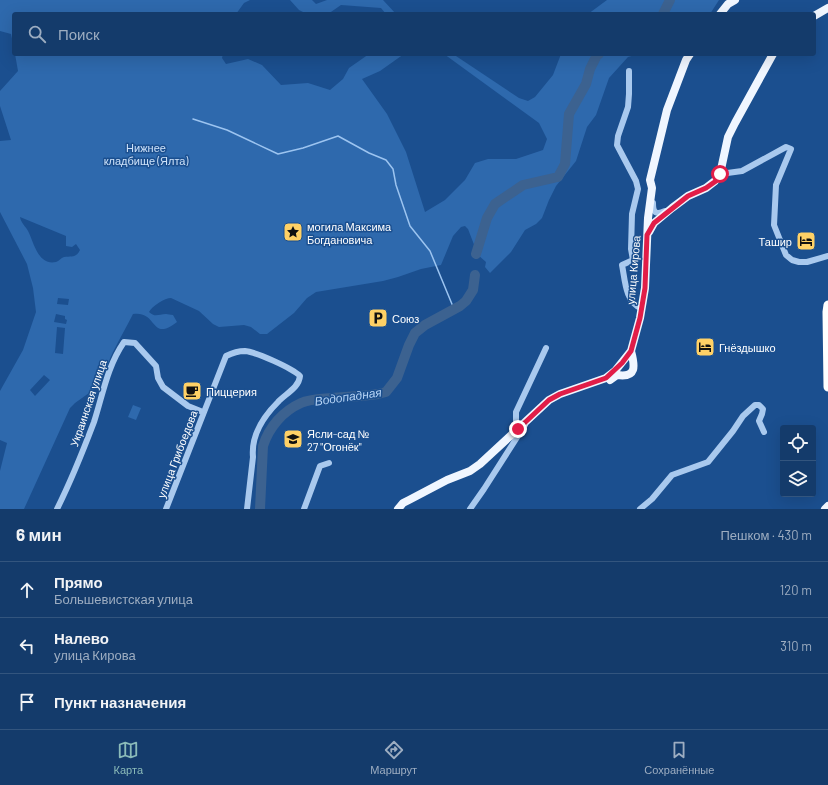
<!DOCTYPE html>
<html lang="ru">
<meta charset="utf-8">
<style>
body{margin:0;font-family:Barlow,sans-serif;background:#1d4271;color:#f1f3f6}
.controls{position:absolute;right:12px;bottom:12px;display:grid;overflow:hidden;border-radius:4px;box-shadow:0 4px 16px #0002}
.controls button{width:36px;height:36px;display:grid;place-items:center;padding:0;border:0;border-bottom:1px solid #33557e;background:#143b6b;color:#f1f3f6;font:20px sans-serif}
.stop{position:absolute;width:12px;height:12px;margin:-9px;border:3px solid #e11d48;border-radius:50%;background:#fff}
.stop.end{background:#e11d48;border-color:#fff;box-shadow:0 1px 4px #0008}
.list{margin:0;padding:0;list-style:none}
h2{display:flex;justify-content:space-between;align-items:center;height:52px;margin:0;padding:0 16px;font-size:17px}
h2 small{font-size:13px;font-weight:400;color:#9dadc1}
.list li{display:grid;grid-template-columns:26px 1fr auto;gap:12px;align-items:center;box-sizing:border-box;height:56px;padding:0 16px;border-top:1px solid #33557e}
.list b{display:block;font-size:15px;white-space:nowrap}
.list p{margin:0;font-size:13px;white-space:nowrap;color:#9dadc1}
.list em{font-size:13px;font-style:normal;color:#9dadc1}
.icon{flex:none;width:22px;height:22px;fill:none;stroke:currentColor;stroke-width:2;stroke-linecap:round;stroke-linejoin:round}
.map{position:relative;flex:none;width:828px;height:509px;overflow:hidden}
.search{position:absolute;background:#143b6b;box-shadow:0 4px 16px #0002;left:12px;right:12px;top:12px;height:44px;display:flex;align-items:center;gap:10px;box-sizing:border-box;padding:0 14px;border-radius:4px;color:#9dadc1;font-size:15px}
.sheet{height:220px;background:#143b6b}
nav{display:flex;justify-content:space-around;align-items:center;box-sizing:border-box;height:56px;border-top:1px solid #33557e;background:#143b6b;font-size:11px;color:#9dadc1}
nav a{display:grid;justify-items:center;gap:2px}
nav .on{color:#8bbbb9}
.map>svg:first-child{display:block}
.green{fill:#2e69ad;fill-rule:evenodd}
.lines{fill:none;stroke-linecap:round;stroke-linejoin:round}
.stream{stroke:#9cc4f0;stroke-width:1.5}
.river{stroke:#3c6290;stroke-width:10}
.minor{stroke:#a9c9ee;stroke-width:6}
.major{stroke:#f0f6ff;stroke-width:8}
.highway{stroke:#fff;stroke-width:9}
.route{stroke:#e11d48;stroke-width:5}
.labels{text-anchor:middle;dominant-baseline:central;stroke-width:3;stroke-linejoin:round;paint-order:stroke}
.park-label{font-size:11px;fill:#cfe3fa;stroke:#1b4f8f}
.poi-label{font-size:11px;fill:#fff;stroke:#1b4f8f;text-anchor:start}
.street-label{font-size:11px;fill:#fff;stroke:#1b4f8f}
.water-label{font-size:12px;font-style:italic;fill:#b5d3f5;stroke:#1b4f8f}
</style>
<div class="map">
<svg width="828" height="509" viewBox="0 0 828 509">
<rect width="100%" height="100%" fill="#1b4f8f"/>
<!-- green -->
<path class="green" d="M0,0H250L244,3L236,14H14V48L11,34L0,31Z
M290,0H312L316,4L327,0H383L396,14H386L381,8L341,5L328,14H307L299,10Z
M607,0H719L710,14H588Z
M15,54H223L222,58L226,64L248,59L262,65L281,85L308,83L330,90L343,79L349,68L369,54H404L380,71L362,79L387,114L406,152L425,212L445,200L465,180L475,163L488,159H516L543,150L547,139L539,123L444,54H453L519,98L528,101L535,97L553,75L561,54H647L635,55L628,57L609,78L596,115L587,127L576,161L556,186L549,200L542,218L536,224L525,230L511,252L490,273L485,267L486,262L478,255L468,229L465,226L461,227L453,236L441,265L421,269L398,277L383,281L316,292L307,298L294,313L267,334H260L251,327L244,325L219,327L213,324L199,311L171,298C165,298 152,306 149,312C155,318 159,314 166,314C168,314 170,315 173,315L177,322C150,343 158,310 133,314C127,326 120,338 114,350C106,365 104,382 90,393L97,396L94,401L87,398L89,393L75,403L70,408L24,509H0V471L7,443L0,440V391L23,350L36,312L33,288L27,264L0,212V141L11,140L0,106V91L18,71ZM20,217L66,236V246L72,247L76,244L80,250C76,258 72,256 64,257C61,258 59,261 56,262C39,266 34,244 29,233C27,227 21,224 20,217ZM58,298L69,299L68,305L57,304ZM56,314L65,316V319L67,320L66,324L54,322ZM57,327L65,328L63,354L55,353ZM44,375L50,380L35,396L30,390Z
M133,405L141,408L136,420L128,417Z"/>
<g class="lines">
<!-- stream -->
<path class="stream" d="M193,119L227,130L278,154L303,148L338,136L369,153L386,160L393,169L396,185L410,226L430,251L454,309"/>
<!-- river -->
<path class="river" d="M663,14L670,0
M476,254L487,218L495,204L523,185L558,177L565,164L569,114L586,84L590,69L597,55L599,54
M260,509L263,446C269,427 283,411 301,403C310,399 322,399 332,398C347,397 363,396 378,394L386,392L397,378L409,345L415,333L425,325L460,306L466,301L473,290L475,275"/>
<!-- minor -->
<path class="minor" d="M629,71V94L628,107L618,136L617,145L636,181L638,189L632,214L631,249L633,260L622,265C625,279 625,302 641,308
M720,174L742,171L786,147L791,149L776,185L774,225L786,255L792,260L799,262H807L828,256
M653,203C653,213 656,215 665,211
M518,429L516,422V412L546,348
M57,509C71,481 83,451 94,422C103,394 107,367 124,342L135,343L156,366L158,378L163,387L188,406L203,412
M166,509L226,356C232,353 238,351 245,351C256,352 292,368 300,376C299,388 285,394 278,402C263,417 251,436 253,457L247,509
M304,509L320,466L329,463
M470,509L484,489L525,425
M640,509L652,499L672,475L708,462L733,431L743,416L755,405H759L763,409L762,414L759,421L764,432"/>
<!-- major -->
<path class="major" d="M720,14L728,4L735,0
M814,16L828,8
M649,232L654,223L672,208L688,196L706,188L715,181L720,174L728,137L735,123L773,54
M610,380L617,375C637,378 635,366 631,351
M398,509L403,503L409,500L447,480L470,471L480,464L549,400L560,394L606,378L615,371L631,351L640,318L645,288L648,218L652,188L650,180L667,110L686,60L690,54
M825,509L828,506"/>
<!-- highway -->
<path class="highway" d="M828,305L827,312L828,387"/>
</g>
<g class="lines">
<!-- route -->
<path class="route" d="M518,429L549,400L560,394L606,378L622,363L631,351L640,318L645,288L647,235L654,223L688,196L706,188L716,181L720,174"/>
</g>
<!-- icons -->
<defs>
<symbol id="sight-square" viewBox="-11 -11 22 22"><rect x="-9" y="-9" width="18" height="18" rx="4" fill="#ffd166" stroke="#1b4f8f"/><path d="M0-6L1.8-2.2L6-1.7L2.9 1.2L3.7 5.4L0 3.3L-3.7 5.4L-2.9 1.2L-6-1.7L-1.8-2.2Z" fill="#111"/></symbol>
<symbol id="hotel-square" viewBox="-11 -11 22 22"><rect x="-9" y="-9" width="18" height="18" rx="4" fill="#ffd166" stroke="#1b4f8f"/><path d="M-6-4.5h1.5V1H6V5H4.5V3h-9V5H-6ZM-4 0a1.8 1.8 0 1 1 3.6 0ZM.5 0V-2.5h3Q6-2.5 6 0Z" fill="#111"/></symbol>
<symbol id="parking-square" viewBox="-11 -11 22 22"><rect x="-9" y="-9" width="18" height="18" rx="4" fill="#ffd166" stroke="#1b4f8f"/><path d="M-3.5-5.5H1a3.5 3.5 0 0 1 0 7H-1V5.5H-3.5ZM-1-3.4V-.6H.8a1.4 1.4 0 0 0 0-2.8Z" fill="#111"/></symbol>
<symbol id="cafe-square" viewBox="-11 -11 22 22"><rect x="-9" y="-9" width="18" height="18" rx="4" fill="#ffd166" stroke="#1b4f8f"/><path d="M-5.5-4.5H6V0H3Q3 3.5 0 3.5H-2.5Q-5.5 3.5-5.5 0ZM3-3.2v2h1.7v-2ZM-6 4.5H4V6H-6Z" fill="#111"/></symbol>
<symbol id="school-square" viewBox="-11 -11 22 22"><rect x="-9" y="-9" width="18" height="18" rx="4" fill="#ffd166" stroke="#1b4f8f"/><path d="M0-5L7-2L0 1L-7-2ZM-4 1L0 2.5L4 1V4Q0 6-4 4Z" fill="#111"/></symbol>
</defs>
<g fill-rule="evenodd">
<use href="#sight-square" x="282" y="221" width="22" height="22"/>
<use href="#hotel-square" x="795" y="230" width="22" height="22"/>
<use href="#parking-square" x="367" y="307" width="22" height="22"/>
<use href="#hotel-square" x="694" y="336" width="22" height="22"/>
<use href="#cafe-square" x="181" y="380" width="22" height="22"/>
<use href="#school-square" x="282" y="428" width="22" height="22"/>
</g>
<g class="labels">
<!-- park labels -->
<g class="park-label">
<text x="146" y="147">Нижнее<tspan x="146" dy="13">кладбище (Ялта)</tspan></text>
</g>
<!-- poi labels -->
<g class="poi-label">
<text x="307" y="226">могила Максима<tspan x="307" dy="13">Богдановича</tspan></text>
<text x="792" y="241" text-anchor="end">Ташир</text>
<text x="392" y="318">Союз</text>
<text x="719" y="347">Гнёздышко</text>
<text x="206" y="391">Пиццерия</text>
<text x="307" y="433">Ясли-сад №<tspan x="307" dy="13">27 "Огонёк"</tspan></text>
</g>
<!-- street labels -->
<g class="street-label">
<text transform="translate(633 270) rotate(-85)">улица Кирова</text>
<text transform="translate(88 403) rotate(-71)">Украинская улица</text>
<text transform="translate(177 454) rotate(-69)">улица Грибоедова</text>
</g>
<!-- water labels -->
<g class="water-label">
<text transform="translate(348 396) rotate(-8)">Водопадная</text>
</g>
</g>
</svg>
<div class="controls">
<button><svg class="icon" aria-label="locate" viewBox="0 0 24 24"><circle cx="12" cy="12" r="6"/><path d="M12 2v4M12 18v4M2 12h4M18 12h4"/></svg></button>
<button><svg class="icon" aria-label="layers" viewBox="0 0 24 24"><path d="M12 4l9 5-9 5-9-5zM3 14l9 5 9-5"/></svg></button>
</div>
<div class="stop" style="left:720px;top:174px"></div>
<div class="stop end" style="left:518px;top:429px"></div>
<div class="search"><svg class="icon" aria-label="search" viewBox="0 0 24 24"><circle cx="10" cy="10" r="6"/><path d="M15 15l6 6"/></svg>Поиск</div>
</div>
<section class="sheet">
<h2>6 мин<small>Пешком · 430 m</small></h2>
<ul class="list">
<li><svg class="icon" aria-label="ahead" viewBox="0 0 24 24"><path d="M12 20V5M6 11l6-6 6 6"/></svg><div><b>Прямо</b><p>Большевистская улица</p></div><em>120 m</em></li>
<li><svg class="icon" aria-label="left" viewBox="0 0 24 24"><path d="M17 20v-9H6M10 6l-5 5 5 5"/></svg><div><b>Налево</b><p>улица Кирова</p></div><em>310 m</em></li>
<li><svg class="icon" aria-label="arrive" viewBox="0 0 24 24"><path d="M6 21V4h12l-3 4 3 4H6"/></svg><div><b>Пункт назначения</b></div></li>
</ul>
</section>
<nav>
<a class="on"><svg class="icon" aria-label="map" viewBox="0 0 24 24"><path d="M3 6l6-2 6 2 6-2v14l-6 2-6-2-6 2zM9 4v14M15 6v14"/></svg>Карта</a>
<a><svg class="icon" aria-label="directions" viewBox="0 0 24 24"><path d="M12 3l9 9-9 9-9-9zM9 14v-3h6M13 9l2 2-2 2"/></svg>Маршрут</a>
<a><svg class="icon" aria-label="saved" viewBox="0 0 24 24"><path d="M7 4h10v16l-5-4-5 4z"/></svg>Сохранённые</a>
</nav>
